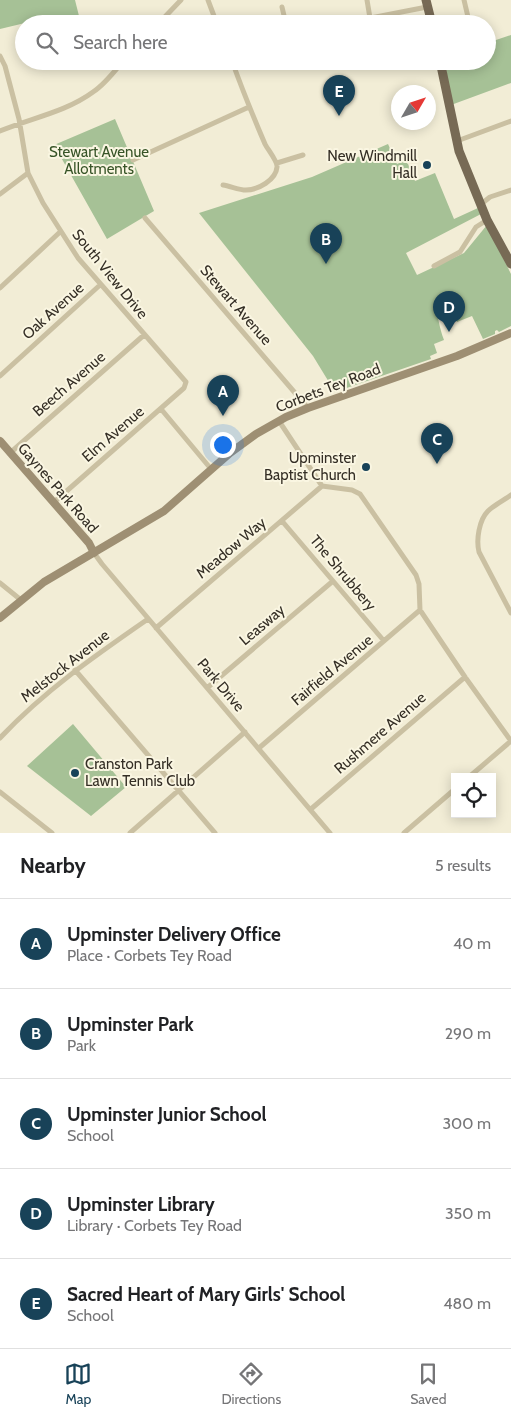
<!DOCTYPE html>
<meta charset="utf-8">
<style>
body{margin:0;font-family:Cabin,sans-serif;background:#f6f6f6;color:#202124}
.controls{position:absolute;right:15px;bottom:15px;display:grid;overflow:hidden;border-radius:0px;box-shadow:0 2px 12px #0003}
.controls button{width:45px;height:45px;display:grid;place-items:center;padding:0;border:0;border-bottom:1px solid #e0e0e0;background:#fff;color:#202124;font:25px sans-serif}
.compass{position:absolute;left:391px;top:85px;width:45px;height:45px;border-radius:50%;background:#fff;box-shadow:0 2px 12px #0003;rotate:51deg}
.you{position:absolute;left:222px;top:444px;width:18px;height:18px;margin:-12px;border:4px solid #fff;border-radius:50%;background:#1a73e8;box-shadow:0 0 0 8px #1a73e833}
.badge{display:grid;place-items:center;width:32px;height:32px;border-radius:50%;background:#184258;color:#fff;font-size:16px;font-weight:700}
.pin{position:absolute;translate:-50% -41px;filter:drop-shadow(0 1px 2px #0008)}
.pin::after{content:'';position:absolute;top:26px;width:18px;height:15px;background:inherit;clip-path:polygon(0 0,100% 0,50% 100%)}
.list{margin:0;padding:0;list-style:none}
h2{display:flex;justify-content:space-between;align-items:center;height:65px;margin:0;padding:0 20px;font-size:21px}
h2 small{font-size:16px;font-weight:400;color:#757577}
.list li{display:grid;grid-template-columns:32px 1fr auto;gap:15px;align-items:center;box-sizing:border-box;height:90px;padding:0 20px;border-top:1px solid #e0e0e0}
.list b{display:block;font-size:19px;white-space:nowrap}
.list p{margin:0;font-size:16px;white-space:nowrap;color:#757577}
.list em{font-size:16px;font-style:normal;color:#757577}
.icon{flex:none;width:28px;height:28px;fill:none;stroke:currentColor;stroke-width:2;stroke-linecap:round;stroke-linejoin:round}
.map{position:relative;flex:none;width:511px;height:833px;overflow:hidden}
.search{position:absolute;background:#fff;box-shadow:0 2px 12px #0003;left:15px;right:15px;top:15px;height:55px;display:flex;align-items:center;gap:12px;box-sizing:border-box;padding:0 18px;border-radius:28px;color:#757577;font-size:19px}
.sheet{height:515px;background:#fff}
nav{display:flex;justify-content:space-around;align-items:center;box-sizing:border-box;height:70px;border-top:1px solid #e0e0e0;background:#fff;font-size:14px;color:#757577}
nav a{display:grid;justify-items:center;gap:2px}
nav .on{color:#184258}
.map>svg:first-child{display:block}
.green{fill:#a6c196}
.lines{fill:none;stroke-linecap:round;stroke-linejoin:round}
.street{stroke:#cac0a2;stroke-width:5}
.secondary{stroke:#9e8f73;stroke-width:8}
.primary{stroke:#776a55;stroke-width:9}
.poi-dot{fill:#184258;stroke:#faf6e2;stroke-width:2}
.labels{text-anchor:middle;dominant-baseline:central;stroke-width:4;stroke-linejoin:round;paint-order:stroke}
.park-label{font-size:15px;fill:#375427;stroke:#faf6e2}
.poi-label{font-size:15px;fill:#342e25;stroke:#faf6e2;text-anchor:end}
.street-label{font-size:15px;fill:#342e25;stroke:#faf6e2}
</style>
<div class="map">
<svg width="511" height="833" viewBox="0 0 511 833">
<rect width="100%" height="100%" fill="#f2edd6"/>
<!-- green -->
<path class="green" d="M0,0H75L81,24L25,23L0,29Z
M511,35V83L451,105L445,61H487V45L493,44V41Z
M115,119L154,211L107,239L54,145Z
M388,144L397,164L404,161L408,164L415,181L435,173L454,219L478,208L481,214L406,253L417,275L464,253L487,225L511,274V326L499,332L497,330L495,331V334L483,339L472,316L457,322L452,311L443,303H435C438,316 439,327 444,340L434,344L437,353L430,356L431,359L335,392L313,356L199,213L312,177Z
M73,724L126,787L91,816L27,766Z"/>
<g class="lines">
<!-- street -->
<path class="street" d="M208,0L217,24
M367,0L370,18
M464,0L468,17
M282,7L286,24
M158,24L181,0
M340,24L427,7
M0,56L5,66L19,119L28,173L43,203L78,258L186,382L184,388L53,503
M0,131C31,118 66,112 93,92C105,84 114,72 123,61
M457,141L511,121
M133,160L249,107
M277,163L303,155
M223,185C230,186 239,190 246,190C258,190 276,180 277,167C278,162 268,150 265,144C253,116 242,89 232,61
M0,194L28,173
M480,205L490,197L511,190
M145,218L308,408
M434,266L460,252L476,227L487,220
M0,288L60,232
M0,376L100,285
M161,409L211,469
M279,421L322,486L352,490L360,494L416,575L419,584L420,610L465,677L511,741
M10,453L144,335
M511,495C504,500 494,505 488,511C479,520 476,540 479,552L511,613
M282,521L384,641
M94,553L102,564L330,833
M0,583L21,600
M156,628L322,486
M75,670L215,833
M207,688L333,581
M0,738C44,691 96,655 148,619
M259,748L420,610
M469,777L511,741
M0,792L52,833
M311,809L465,677
M130,833L245,732
M404,833L455,789"/>
<!-- secondary -->
<path class="secondary" d="M0,441L89,543L94,553
M0,618L44,582L164,511L230,453L256,434L286,417L308,408L457,356L511,333"/>
<!-- primary -->
<path class="primary" d="M426,0L432,24
M440,61L459,151L487,220L511,264"/>
</g>
<!-- markers -->
<g class="poi-dot">
<circle cx="427" cy="165" r="5"/>
<circle cx="366" cy="467" r="5"/>
<circle cx="75" cy="773" r="5"/>
</g>
<g class="labels">
<!-- park labels -->
<g class="park-label">
<text x="99" y="152">Stewart Avenue<tspan x="99" dy="17">Allotments</tspan></text>
</g>
<!-- poi labels -->
<g class="poi-label">
<text x="417" y="156">New Windmill<tspan x="417" dy="17">Hall</tspan></text>
<text x="356" y="458">Upminster<tspan x="356" dy="17">Baptist Church</tspan></text>
<text x="85" y="764" text-anchor="start">Cranston Park<tspan x="85" dy="17">Lawn Tennis Club</tspan></text>
</g>
<!-- street labels -->
<g class="street-label">
<text transform="translate(110 274) rotate(51)">South View Drive</text>
<text transform="translate(236 305) rotate(49)">Stewart Avenue</text>
<text transform="translate(53 311) rotate(-42)">Oak Avenue</text>
<text transform="translate(69 384) rotate(-41)">Beech Avenue</text>
<text transform="translate(328 388) rotate(-21)">Corbets Tey Road</text>
<text transform="translate(113 434) rotate(-41)">Elm Avenue</text>
<text transform="translate(58 488) rotate(49)">Gaynes Park Road</text>
<text transform="translate(231 548) rotate(-40)">Meadow Way</text>
<text transform="translate(343 573) rotate(50)">The Shrubbery</text>
<text transform="translate(262 625) rotate(-40)">Leasway</text>
<text transform="translate(65 666) rotate(-38)">Melstock Avenue</text>
<text transform="translate(332 670) rotate(-40)">Fairfield Avenue</text>
<text transform="translate(221 685) rotate(50)">Park Drive</text>
<text transform="translate(380 733) rotate(-41)">Rushmere Avenue</text>
</g>
</g>
</svg>
<div class="controls">
<button><svg class="icon" aria-label="locate" viewBox="0 0 24 24"><circle cx="12" cy="12" r="6"/><path d="M12 2v4M12 18v4M2 12h4M18 12h4"/></svg></button>
</div>
<svg class="compass" viewBox="-18 -18 36 36"><path d="M0-13l5 13h-10z" fill="#e53935"/><path d="M0 13l5-13h-10z" fill="#757577"/></svg>
<div class="you"></div>
<div class="pin badge" style="left:223px;top:416px">A</div>
<div class="pin badge" style="left:326px;top:264px">B</div>
<div class="pin badge" style="left:437px;top:464px">C</div>
<div class="pin badge" style="left:449px;top:332px">D</div>
<div class="pin badge" style="left:339px;top:116px">E</div>
<div class="search"><svg class="icon" aria-label="search" viewBox="0 0 24 24"><circle cx="10" cy="10" r="6"/><path d="M15 15l6 6"/></svg>Search here</div>
</div>
<section class="sheet">
<h2>Nearby<small>5 results</small></h2>
<ul class="list">
<li><span class="badge">A</span><div><b>Upminster Delivery Office</b><p>Place · Corbets Tey Road</p></div><em>40 m</em></li>
<li><span class="badge">B</span><div><b>Upminster Park</b><p>Park</p></div><em>290 m</em></li>
<li><span class="badge">C</span><div><b>Upminster Junior School</b><p>School</p></div><em>300 m</em></li>
<li><span class="badge">D</span><div><b>Upminster Library</b><p>Library · Corbets Tey Road</p></div><em>350 m</em></li>
<li><span class="badge">E</span><div><b>Sacred Heart of Mary Girls' School</b><p>School</p></div><em>480 m</em></li>
</ul>
</section>
<nav>
<a class="on"><svg class="icon" aria-label="map" viewBox="0 0 24 24"><path d="M3 6l6-2 6 2 6-2v14l-6 2-6-2-6 2zM9 4v14M15 6v14"/></svg>Map</a>
<a><svg class="icon" aria-label="directions" viewBox="0 0 24 24"><path d="M12 3l9 9-9 9-9-9zM9 14v-3h6M13 9l2 2-2 2"/></svg>Directions</a>
<a><svg class="icon" aria-label="saved" viewBox="0 0 24 24"><path d="M7 4h10v16l-5-4-5 4z"/></svg>Saved</a>
</nav>
